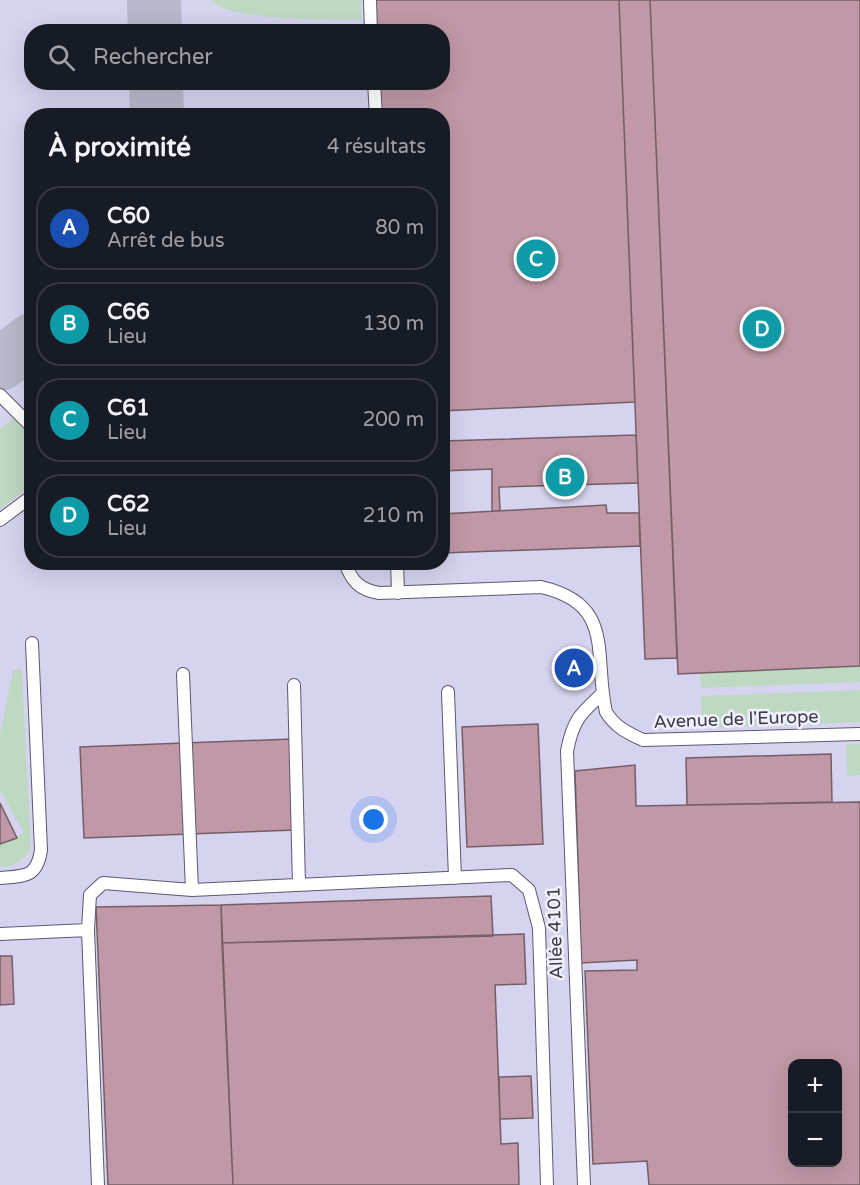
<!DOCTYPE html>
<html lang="fr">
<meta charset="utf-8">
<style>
body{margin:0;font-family:"Varela Round",sans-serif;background:#242831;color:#f1f3f6}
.controls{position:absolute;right:18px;bottom:18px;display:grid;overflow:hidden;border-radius:12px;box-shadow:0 6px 24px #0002}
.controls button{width:54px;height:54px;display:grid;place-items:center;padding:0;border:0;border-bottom:2px solid #363941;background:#171b24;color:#f1f3f6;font:30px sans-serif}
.you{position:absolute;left:374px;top:820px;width:21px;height:21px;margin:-15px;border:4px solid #fff;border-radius:50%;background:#1a73e8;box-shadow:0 0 0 9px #1a73e833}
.badge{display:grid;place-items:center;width:39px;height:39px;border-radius:50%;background:#c79fd1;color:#fff;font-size:20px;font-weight:700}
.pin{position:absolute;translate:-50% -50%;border:3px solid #fff;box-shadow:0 2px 6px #0006}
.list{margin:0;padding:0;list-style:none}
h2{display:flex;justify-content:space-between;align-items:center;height:78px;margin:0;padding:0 24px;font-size:26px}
h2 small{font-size:20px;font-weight:400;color:#9ea1a6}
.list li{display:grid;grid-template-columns:39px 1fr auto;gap:18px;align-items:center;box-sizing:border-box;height:84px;margin:0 12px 12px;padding:0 12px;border:2px solid #363941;border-radius:24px}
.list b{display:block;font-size:22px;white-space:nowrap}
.list p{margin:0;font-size:20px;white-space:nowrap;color:#9ea1a6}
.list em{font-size:20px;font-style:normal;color:#9ea1a6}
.icon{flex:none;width:33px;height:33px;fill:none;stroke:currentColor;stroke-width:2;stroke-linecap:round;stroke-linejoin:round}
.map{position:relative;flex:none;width:860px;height:1185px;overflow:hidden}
.search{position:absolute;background:#171b24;box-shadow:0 6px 24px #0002;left:24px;top:24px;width:426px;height:66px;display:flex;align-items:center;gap:15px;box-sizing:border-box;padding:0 21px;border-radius:24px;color:#9ea1a6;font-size:22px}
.panel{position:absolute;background:#171b24;box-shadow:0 6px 24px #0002;left:24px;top:108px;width:426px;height:462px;border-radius:24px}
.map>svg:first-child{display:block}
.built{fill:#d6d3f0;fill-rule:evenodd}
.green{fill:#bdd9c2}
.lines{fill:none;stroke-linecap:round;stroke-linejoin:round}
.taxiway{stroke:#b9b8cb;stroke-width:54}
.building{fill:#c098a7;stroke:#745e66;stroke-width:1.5;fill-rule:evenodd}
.lane-casing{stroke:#5b596c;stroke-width:14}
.lane{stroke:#fff;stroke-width:12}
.labels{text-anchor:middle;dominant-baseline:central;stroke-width:5;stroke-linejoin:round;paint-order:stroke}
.street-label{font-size:18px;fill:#3c3b44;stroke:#f0effc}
</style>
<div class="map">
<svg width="860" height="1185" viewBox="0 0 860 1185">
<rect width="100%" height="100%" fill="#e2e0f7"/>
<!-- built -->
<path class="built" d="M0,0H860V1185H0ZM32,32H442V82H32ZM32,116H442V562H32ZM792,1064H838V1162H792Z"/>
<!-- green -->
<path class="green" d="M211,0H361V20C332,20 227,21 211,0Z
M14,418L31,439V485L0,509V429Z
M860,666V682L701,688L700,673Z
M22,669L31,849C22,861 15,867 0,867V844L24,833L0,790V735L13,670Z
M860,690V722L702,728L701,696Z
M846,744H860V775L847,776Z"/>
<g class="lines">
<!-- taxiway -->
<path class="taxiway" d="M154,0L155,32
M156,82L157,116
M0,364L32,340"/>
</g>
<!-- building -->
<path class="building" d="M375,0H619L635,402L442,411V116H380L379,82H442V32H377Z
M619,0H650L677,658L645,659Z
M650,0H860V666L678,674Z
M636,435L638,483L499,487L500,511H492V469L442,471V441Z
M606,505L607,513H639L640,546L442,553V514Z
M538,724L543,844L467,847L462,727Z
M292,739L295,830L84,838L80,747Z
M831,754L832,802L687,805L686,758Z
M635,765L636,806L860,802V1185H649L647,1161L593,1164L585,971L637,970V960L581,963L575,771ZM792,1064H838V1162H792Z
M0,803L17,838L0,844Z
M491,896L493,936L222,943L221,905Z
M221,905L233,1185H108L96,907Z
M524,934L526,984L495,985L501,1144L518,1143L519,1185H233L222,943Z
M0,956H12L14,1004L0,1005Z
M531,1076L533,1118L500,1119L499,1077Z"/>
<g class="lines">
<defs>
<path id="lane" d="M370,0L371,32
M374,82L376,116
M0,395L32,427
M0,520L32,496
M345,562C351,581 360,590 379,593L541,587C616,604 593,655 606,712C615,727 628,733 643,740L860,734
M397,562L398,593
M183,674L192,890
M294,685L299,885
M448,692L455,878
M0,878C24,876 37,878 41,850L32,643
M0,934L88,930
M98,1185L88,930L90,895L103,883L192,890L512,875L529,890L539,928L547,1185
M584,1185L567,751C573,720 580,714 603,693"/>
</defs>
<!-- lane casing -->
<use href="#lane" class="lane-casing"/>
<!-- lane -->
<use href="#lane" class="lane"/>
</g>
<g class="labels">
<!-- street labels -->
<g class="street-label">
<text transform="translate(736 719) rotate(-2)">Avenue de l'Europe</text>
<text transform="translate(555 933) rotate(-92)">Allée 4101</text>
</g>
</g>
</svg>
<div class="controls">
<button>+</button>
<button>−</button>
</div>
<div class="you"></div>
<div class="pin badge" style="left:574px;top:668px;background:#1a4fb4">A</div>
<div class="pin badge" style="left:565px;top:477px;background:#0f9aa8">B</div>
<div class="pin badge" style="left:536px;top:259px;background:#0f9aa8">C</div>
<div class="pin badge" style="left:762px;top:329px;background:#0f9aa8">D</div>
<div class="search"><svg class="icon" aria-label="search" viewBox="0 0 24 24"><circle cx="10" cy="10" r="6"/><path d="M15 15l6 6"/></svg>Rechercher</div>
<section class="panel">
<h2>À proximité<small>4 résultats</small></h2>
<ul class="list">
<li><span class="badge" style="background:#1a4fb4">A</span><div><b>C60</b><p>Arrêt de bus</p></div><em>80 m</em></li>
<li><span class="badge" style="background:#0f9aa8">B</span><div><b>C66</b><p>Lieu</p></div><em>130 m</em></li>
<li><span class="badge" style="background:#0f9aa8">C</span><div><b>C61</b><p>Lieu</p></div><em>200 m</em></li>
<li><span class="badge" style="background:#0f9aa8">D</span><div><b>C62</b><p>Lieu</p></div><em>210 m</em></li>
</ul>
</section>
</div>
